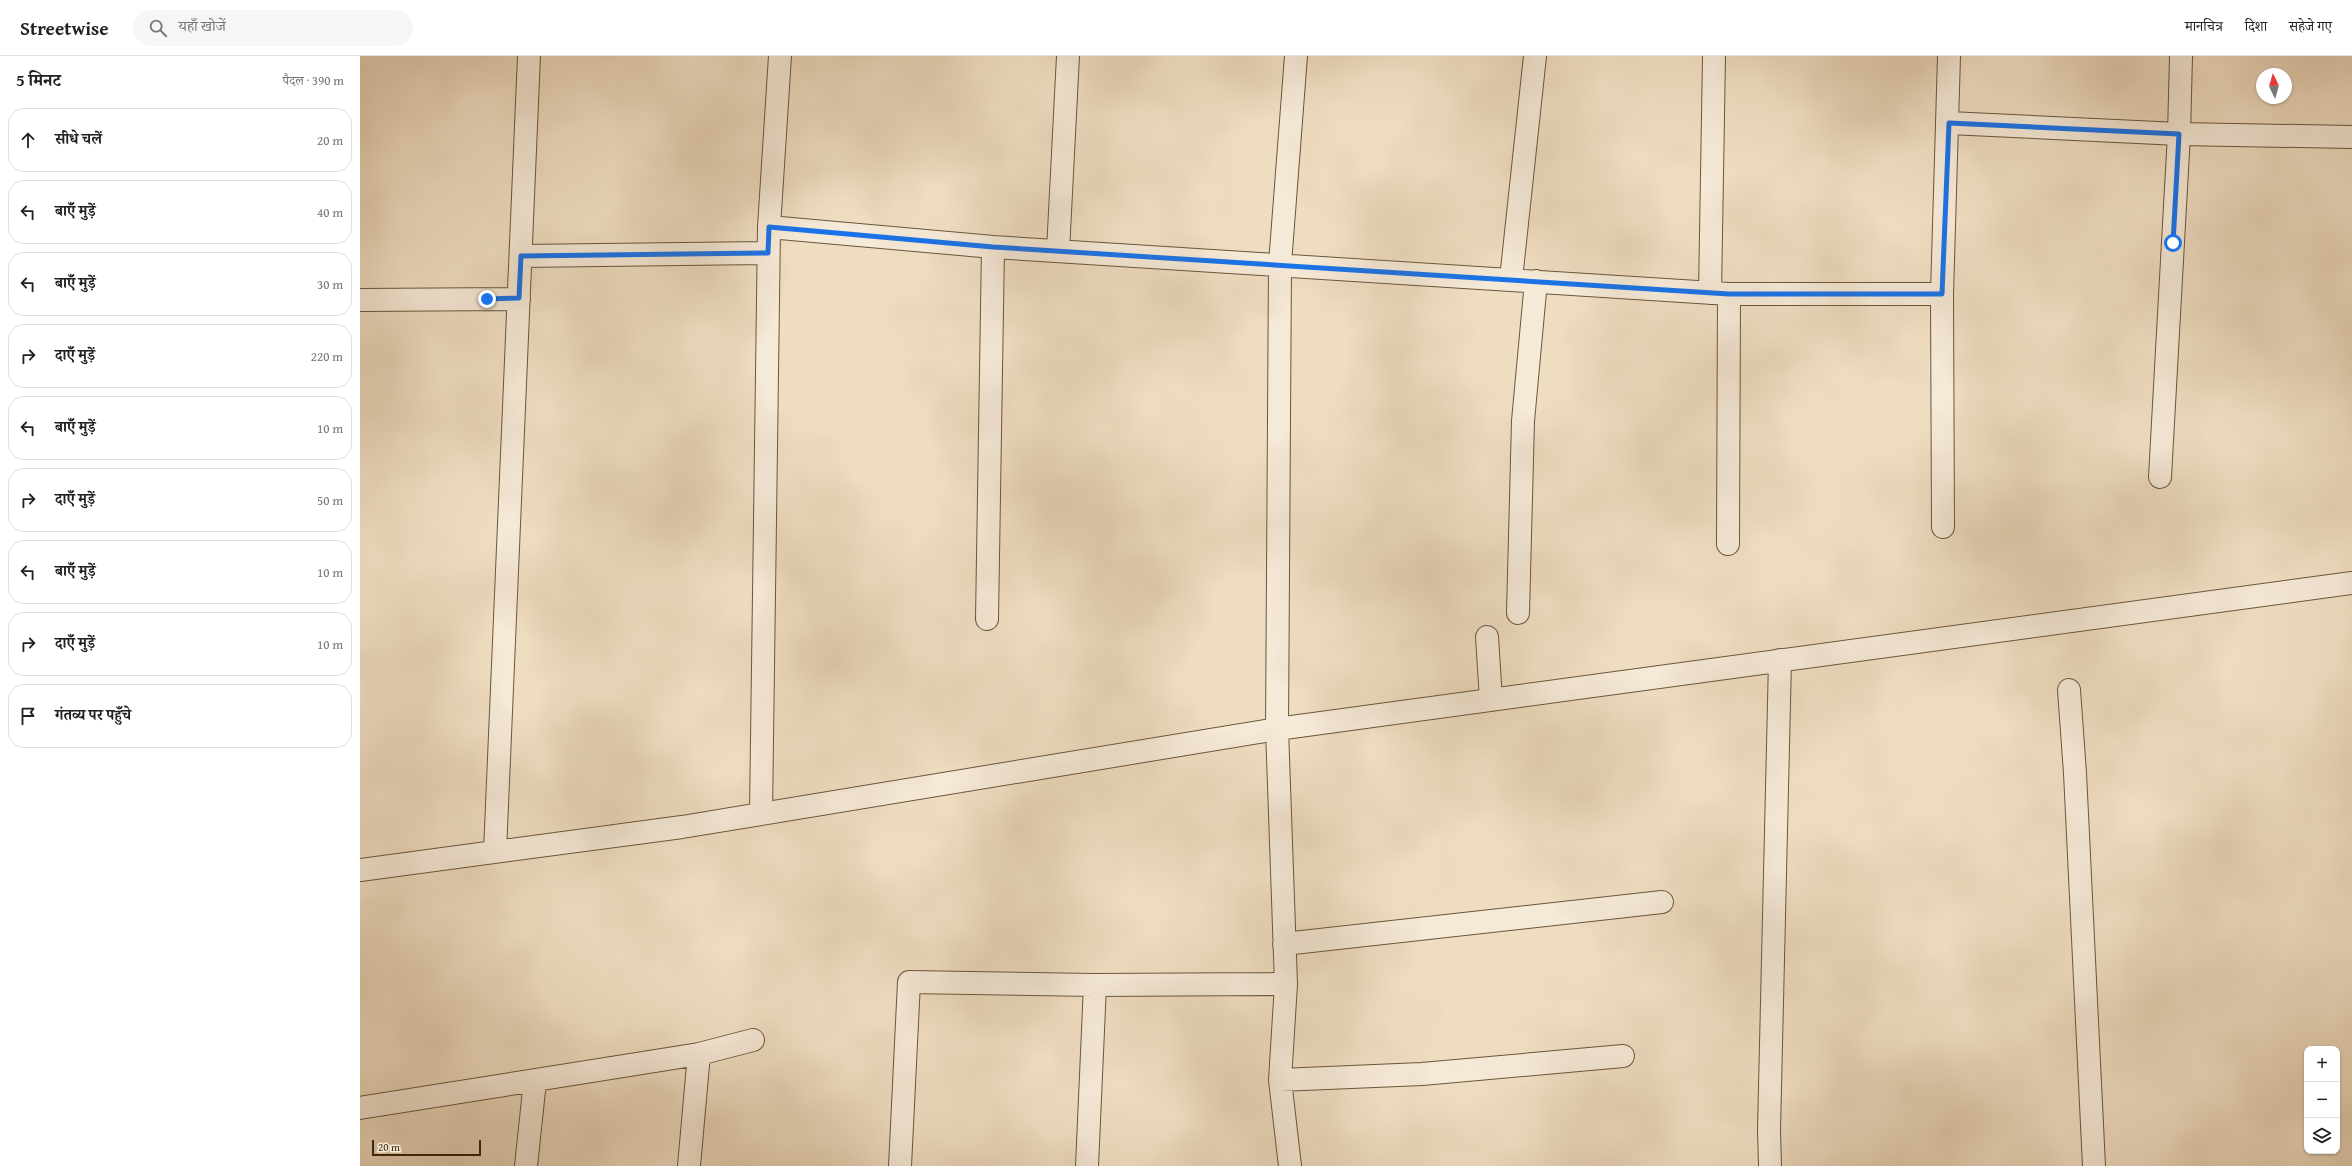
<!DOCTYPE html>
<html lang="hi">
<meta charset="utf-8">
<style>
body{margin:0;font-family:"Gentium Book Plus","Noto Serif Devanagari",serif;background:#f6f6f6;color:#222}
.controls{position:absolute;right:12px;bottom:12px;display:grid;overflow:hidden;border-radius:8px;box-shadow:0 1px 3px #0004}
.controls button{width:36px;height:36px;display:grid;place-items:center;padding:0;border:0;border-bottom:1px solid #e0e0e0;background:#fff;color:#222;font:20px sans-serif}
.compass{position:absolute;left:1896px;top:12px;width:36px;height:36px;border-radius:50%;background:#fff;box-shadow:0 1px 3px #0004;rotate:355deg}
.scale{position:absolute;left:12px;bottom:10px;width:109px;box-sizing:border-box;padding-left:4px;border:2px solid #3e2a0b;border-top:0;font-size:11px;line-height:14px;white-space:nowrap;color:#3e2a0b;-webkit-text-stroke:3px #f5e9d7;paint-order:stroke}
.stop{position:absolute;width:12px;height:12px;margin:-9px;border:3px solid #1a73e8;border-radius:50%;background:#fff}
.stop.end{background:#1a73e8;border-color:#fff;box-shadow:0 1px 4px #0008}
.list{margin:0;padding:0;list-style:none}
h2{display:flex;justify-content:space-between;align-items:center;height:52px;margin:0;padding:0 16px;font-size:17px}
h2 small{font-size:13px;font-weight:400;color:#767676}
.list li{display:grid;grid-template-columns:26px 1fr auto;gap:12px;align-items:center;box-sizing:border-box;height:64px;margin:0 8px 8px;padding:0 8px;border:1px solid #e0e0e0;border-radius:16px}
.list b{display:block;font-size:15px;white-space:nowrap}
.list em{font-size:13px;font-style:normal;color:#767676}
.icon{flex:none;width:22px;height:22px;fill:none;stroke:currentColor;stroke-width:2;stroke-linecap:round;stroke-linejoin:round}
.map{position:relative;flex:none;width:1992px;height:1110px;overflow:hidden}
header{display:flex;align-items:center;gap:24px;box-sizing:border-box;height:56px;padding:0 20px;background:#fff;border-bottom:1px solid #e0e0e0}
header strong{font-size:19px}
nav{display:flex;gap:22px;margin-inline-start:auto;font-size:14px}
.search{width:280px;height:36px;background:#f6f6f6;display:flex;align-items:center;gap:10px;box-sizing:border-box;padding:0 14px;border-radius:22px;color:#767676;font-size:15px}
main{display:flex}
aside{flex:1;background:#fff}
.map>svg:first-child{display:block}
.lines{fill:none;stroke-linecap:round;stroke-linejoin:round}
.minor-casing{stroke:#6a5739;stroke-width:24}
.minor{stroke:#f5e9d7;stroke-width:22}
.route{stroke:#1a73e8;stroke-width:5}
</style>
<header>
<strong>Streetwise</strong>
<div class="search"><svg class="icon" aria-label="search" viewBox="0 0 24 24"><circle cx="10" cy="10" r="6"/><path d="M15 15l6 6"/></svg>यहाँ खोजें</div>
<nav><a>मानचित्र</a><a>दिशा</a><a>सहेजे गए</a></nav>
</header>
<main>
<aside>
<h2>5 मिनट<small>पैदल · 390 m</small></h2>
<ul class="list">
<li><svg class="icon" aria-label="ahead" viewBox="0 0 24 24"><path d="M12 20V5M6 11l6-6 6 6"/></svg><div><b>सीधे चलें</b></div><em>20 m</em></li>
<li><svg class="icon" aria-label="left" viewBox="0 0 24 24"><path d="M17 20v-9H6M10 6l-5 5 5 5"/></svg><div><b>बाएँ मुड़ें</b></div><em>40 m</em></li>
<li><svg class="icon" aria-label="left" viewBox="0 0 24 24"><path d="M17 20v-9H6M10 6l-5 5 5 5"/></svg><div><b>बाएँ मुड़ें</b></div><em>30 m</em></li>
<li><svg class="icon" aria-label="right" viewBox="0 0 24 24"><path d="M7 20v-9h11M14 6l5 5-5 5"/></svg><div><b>दाएँ मुड़ें</b></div><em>220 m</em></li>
<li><svg class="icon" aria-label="left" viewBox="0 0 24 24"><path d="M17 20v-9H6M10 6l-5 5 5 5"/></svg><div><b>बाएँ मुड़ें</b></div><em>10 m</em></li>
<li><svg class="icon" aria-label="right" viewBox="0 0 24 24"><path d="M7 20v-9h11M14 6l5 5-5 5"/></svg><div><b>दाएँ मुड़ें</b></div><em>50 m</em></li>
<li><svg class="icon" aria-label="left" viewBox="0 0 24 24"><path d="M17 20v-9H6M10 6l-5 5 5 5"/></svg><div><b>बाएँ मुड़ें</b></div><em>10 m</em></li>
<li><svg class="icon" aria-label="right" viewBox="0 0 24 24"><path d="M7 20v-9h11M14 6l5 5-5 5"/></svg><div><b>दाएँ मुड़ें</b></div><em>10 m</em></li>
<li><svg class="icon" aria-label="arrive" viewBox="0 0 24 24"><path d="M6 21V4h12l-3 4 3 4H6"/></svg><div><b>गंतव्य पर पहुँचे</b></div></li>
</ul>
</aside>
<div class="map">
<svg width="1992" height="1110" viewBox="0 0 1992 1110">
<rect width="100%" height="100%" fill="#efddc2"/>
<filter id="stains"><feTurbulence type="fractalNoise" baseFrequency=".005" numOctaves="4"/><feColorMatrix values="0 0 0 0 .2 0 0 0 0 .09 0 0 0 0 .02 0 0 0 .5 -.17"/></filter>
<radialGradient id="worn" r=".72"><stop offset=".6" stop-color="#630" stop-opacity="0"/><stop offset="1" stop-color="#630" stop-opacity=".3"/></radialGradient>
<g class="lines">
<defs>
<path id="minor" d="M1589,67L1819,78L1992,81
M409,171L633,191L1369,238H1582L1589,0
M698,195L708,0
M161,200L408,197
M1151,223L1175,0
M1350,237L1354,0
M1582,238L1583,471
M0,244L159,243
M1800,421L1819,78L1821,0
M1368,488L1369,238
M1158,557L1163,365L1176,225
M627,563L633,191
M1127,581L1131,644
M1709,634L1715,717L1734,1110
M401,758L409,171L420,0
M135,796L169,0
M0,814L322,771L917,673L1992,527
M924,888L1302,846
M920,1024L1062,1018L1263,1000
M0,1052L339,998L393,984
M166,1110L175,1025
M329,1110L339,998
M540,1110L549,926L735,929L926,928
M727,1110L735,929
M930,1110L920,1024L926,928L917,673L920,208L936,0
M1410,1110L1409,1074L1420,604"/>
</defs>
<!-- minor casing -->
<use href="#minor" class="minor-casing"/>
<!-- minor -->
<use href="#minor" class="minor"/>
</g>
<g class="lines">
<!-- route -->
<path class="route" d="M127,243L159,242L161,200L408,197L409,171L633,191L1369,238H1582L1589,67L1819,78L1813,187"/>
</g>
<rect width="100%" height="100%" filter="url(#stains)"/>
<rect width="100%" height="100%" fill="url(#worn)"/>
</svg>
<div class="controls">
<button>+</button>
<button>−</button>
<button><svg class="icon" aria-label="layers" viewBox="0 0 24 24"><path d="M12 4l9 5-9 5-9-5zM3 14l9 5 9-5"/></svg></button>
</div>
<svg class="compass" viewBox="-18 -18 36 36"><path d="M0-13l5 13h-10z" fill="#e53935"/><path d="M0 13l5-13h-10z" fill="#767676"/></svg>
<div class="scale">20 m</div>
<div class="stop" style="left:1813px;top:187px"></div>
<div class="stop end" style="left:127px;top:243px"></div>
</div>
</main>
